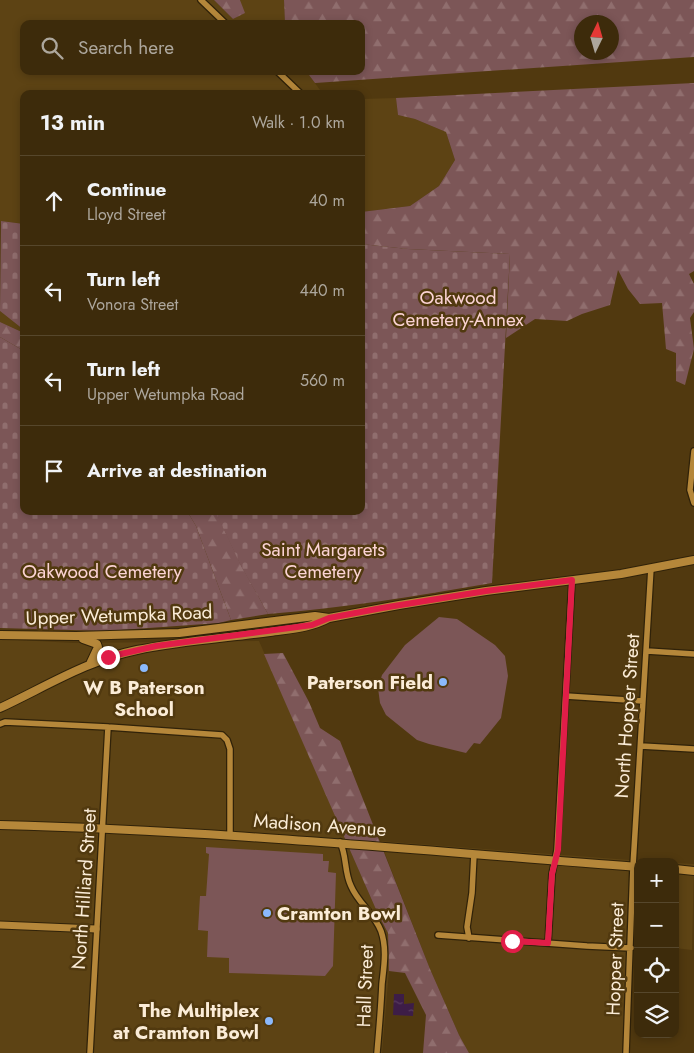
<!DOCTYPE html>
<meta charset="utf-8">
<style>
body{margin:0;font-family:Jost,sans-serif;background:#483719;color:#f1f3f6}
.controls{position:absolute;right:15px;bottom:15px;display:grid;overflow:hidden;border-radius:10px;box-shadow:0 2px 8px #0003}
.controls button{width:45px;height:45px;display:grid;place-items:center;padding:0;border:0;border-bottom:1px solid #56472c;background:#3d2b0b;color:#f1f3f6;font:25px sans-serif}
.compass{position:absolute;left:574px;top:15px;width:45px;height:45px;border-radius:50%;background:#3d2b0b;box-shadow:0 2px 8px #0003;rotate:5deg}
.stop{position:absolute;width:15px;height:15px;margin:-11px;border:4px solid #e11d48;border-radius:50%;background:#fff}
.stop.end{background:#e11d48;border-color:#fff;box-shadow:0 1px 5px #0008}
.list{margin:0;padding:0;list-style:none}
h2{display:flex;justify-content:space-between;align-items:center;height:65px;margin:0;padding:0 20px;font-size:21px}
h2 small{font-size:16px;font-weight:400;color:#ada79d}
.list li{display:grid;grid-template-columns:32px 1fr auto;gap:15px;align-items:center;box-sizing:border-box;height:90px;padding:0 20px;border-top:1px solid #56472c}
.list b{display:block;font-size:19px;white-space:nowrap}
.list p{margin:0;font-size:16px;white-space:nowrap;color:#ada79d}
.list em{font-size:16px;font-style:normal;color:#ada79d}
.icon{flex:none;width:28px;height:28px;fill:none;stroke:currentColor;stroke-width:2;stroke-linecap:round;stroke-linejoin:round}
.map{position:relative;flex:none;width:694px;height:1053px;overflow:hidden}
.search{position:absolute;background:#3d2b0b;box-shadow:0 2px 8px #0003;left:20px;top:20px;width:345px;height:55px;display:flex;align-items:center;gap:12px;box-sizing:border-box;padding:0 18px;border-radius:10px;color:#ada79d;font-size:19px}
.panel{position:absolute;background:#3d2b0b;box-shadow:0 2px 8px #0003;left:20px;top:90px;width:345px;height:425px;border-radius:10px}
.map>svg:first-child{display:block}
.built{fill:#5d4314}
.forest{fill:url(#forest-firs);fill-rule:evenodd}
.cemetery{fill:url(#cemetery-stones)}
.pitch{fill:#7c5657}
.water{fill:url(#water-ripples)}
.lines{fill:none;stroke-linecap:round;stroke-linejoin:round}
.minor-casing{stroke:#302209;stroke-width:8}
.tertiary-casing{stroke:#302209;stroke-width:9}
.secondary-casing{stroke:#302209;stroke-width:10}
.minor{stroke:#b5873a;stroke-width:5.5}
.tertiary{stroke:#b5873a;stroke-width:7}
.secondary{stroke:#b5873a;stroke-width:8}
.route{stroke:#e11d48;stroke-width:6}
.poi-dot{fill:#8bb9fc;stroke:#51390f;stroke-width:2}
.labels{text-anchor:middle;dominant-baseline:central;stroke-width:5;stroke-linejoin:round;paint-order:stroke}
.park-label{font-size:19px;fill:#fbd3d4;stroke:#51390f}
.street-label{font-size:19px;fill:#fbecd7;stroke:#51390f}
.poi-label{font-size:19px;font-weight:bold;fill:#fbecd7;stroke:#51390f;text-anchor:end}
</style>
<div class="map">
<svg width="694" height="1053" viewBox="0 0 694 1053">
<defs>
<pattern id="forest-firs" width="22" height="20" patternUnits="userSpaceOnUse" patternTransform="scale(1.25)"><rect width="22" height="20" fill="#7c5657"/><path d="M5 1l3.5 6h-7zM16 11l3.5 6h-7z" fill="#906e6e"/></pattern>
<pattern id="cemetery-stones" width="16" height="16" patternUnits="userSpaceOnUse" patternTransform="scale(1.25)"><rect width="16" height="16" fill="#7c5657"/><path d="M2 7V4a2 2 0 0 1 4 0v3zM10 15v-3a2 2 0 0 1 4 0v3z" fill="#906e6e"/></pattern>
<pattern id="water-ripples" width="26" height="14" patternUnits="userSpaceOnUse" patternTransform="scale(1.25)"><rect width="26" height="14" fill="#3d1d47"/><path d="M2 4q2-2 4 0t4 0M15 11q2-2 4 0t4 0" fill="none" stroke="#5a3e61"/></pattern>
</defs>
<rect width="100%" height="100%" fill="#51390f"/>
<!-- built -->
<path class="built" d="M0,0H214L233,19L244,13L240,0H284L285,24H24V71H306L323,94H24V224L1,221L0,225Z
M396,98L398,115L415,119L446,132L455,160L439,186L410,206L361,212V99Z
M0,311L24,330V333L0,322Z
M0,639L74,643L259,641L378,914L388,933L390,959L382,1053H0Z
M380,841L656,862H638V946L628,945L622,1053H469L459,1035L430,969Z
M675,863L694,864L692,950L675,948Z"/>
<!-- forest -->
<path class="forest" d="M214,0H240L245,13L233,19Z
M284,0H694V57L315,83L306,71H361V24H285ZM582,22H612V52H582Z
M694,83V271L689,274L694,284V312L690,318L694,349L685,385L676,381V353L666,349L662,303L640,304L628,289L618,270L610,305L582,314L567,321L535,319L506,338L510,254L408,249L361,244V212L410,206L439,186L455,160L446,132L415,119L398,115L396,98Z
M0,322L24,333V351L0,337Z
M187,511H215L217,514L241,565L268,614L231,620L196,526Z
M283,653L309,702L320,728L340,741L430,969L459,1035L469,1053H423L426,1015L405,973L389,971L388,933L378,914L264,654Z"/>
<!-- cemetery -->
<path class="cemetery" d="M1,221L24,224V330L0,311Z
M361,244L408,249L510,254L492,583C417,596 343,608 268,614L241,566L215,511H361Z
M0,337L24,351V511H187L196,526L231,620L219,623L106,631L0,628Z"/>
<!-- pitch -->
<path class="pitch" d="M439,617L457,619L495,645L505,656L508,676L501,718L480,744L474,743L466,753L429,744L417,740L386,715L380,703L378,688L382,675L405,645Z
M206,847L323,854V861H329L328,872L336,873L333,966L325,976L229,973V958L207,957L208,931L198,930L200,896H206L209,854L206,853Z"/>
<!-- water -->
<path class="water" d="M394,994H404V1004L414,1003L413,1016L393,1015Z"/>
<g class="lines">
<defs>
<path id="minor" d="M201,0L226,24
M277,71L301,94
M694,451L690,490L694,503
M647,651L694,654
M566,696L643,701
M0,724L5,722L108,727L222,735L227,740L230,749V835
M641,746L694,749
M340,842C347,856 344,872 351,886C358,903 374,913 381,931C387,948 384,966 382,984C381,1007 379,1030 377,1053
M438,935L587,946L631,948
M469,938L467,927L472,893L474,854
M548,943L552,874L557,850L572,580
M90,1053L108,727
M626,1053L633,866L651,568"/>
<path id="tertiary" d="M0,925L96,929"/>
<path id="secondary" d="M0,635L76,636L179,633L315,616L329,618
M83,639L97,644L98,647L90,664
M0,708C45,687 88,660 137,650C181,641 226,638 270,632C290,629 311,628 329,618L399,605L486,591L621,574L694,560
M0,825C213,830 425,851 638,867
M675,869L694,871"/>
</defs>
<!-- minor casing -->
<use href="#minor" class="minor-casing"/>
<!-- tertiary casing -->
<use href="#tertiary" class="tertiary-casing"/>
<!-- secondary casing -->
<use href="#secondary" class="secondary-casing"/>
<!-- minor -->
<use href="#minor" class="minor"/>
<!-- tertiary -->
<use href="#tertiary" class="tertiary"/>
<!-- secondary -->
<use href="#secondary" class="secondary"/>
</g>
<g class="lines">
<!-- route -->
<path class="route" d="M108,657L156,646L312,625L329,618L382,608L486,591L572,580L558,850L552,874L548,943L512,941"/>
</g>
<!-- markers -->
<g class="poi-dot">
<circle cx="144" cy="668" r="5"/>
<circle cx="443" cy="682" r="5"/>
<circle cx="267" cy="913" r="5"/>
<circle cx="269" cy="1021" r="5"/>
</g>
<g class="labels">
<!-- park labels -->
<g class="park-label">
<text x="458" y="297">Oakwood<tspan x="458" dy="22">Cemetery-Annex</tspan></text>
<text x="323" y="549">Saint Margarets<tspan x="323" dy="22">Cemetery</tspan></text>
<text x="102" y="571">Oakwood Cemetery</text>
</g>
<!-- street labels -->
<g class="street-label">
<text transform="translate(119 615) rotate(-2)">Upper Wetumpka Road</text>
<text transform="translate(627 716) rotate(-86)">North Hopper Street</text>
<text transform="translate(320 825) rotate(4)">Madison Avenue</text>
<text transform="translate(84 889) rotate(-86)">North Hilliard Street</text>
<text transform="translate(615 959) rotate(-88)">Hopper Street</text>
<text transform="translate(365 986) rotate(-88)">Hall Street</text>
</g>
<!-- poi labels -->
<g class="poi-label">
<text x="433" y="682">Paterson Field</text>
<text x="144" y="687" text-anchor="middle">W B Paterson<tspan x="144" dy="22">School</tspan></text>
<text x="277" y="913" text-anchor="start">Cramton Bowl</text>
<text x="259" y="1010">The Multiplex<tspan x="259" dy="22">at Cramton Bowl</tspan></text>
</g>
</g>
</svg>
<div class="controls">
<button>+</button>
<button>−</button>
<button><svg class="icon" aria-label="locate" viewBox="0 0 24 24"><circle cx="12" cy="12" r="6"/><path d="M12 2v4M12 18v4M2 12h4M18 12h4"/></svg></button>
<button><svg class="icon" aria-label="layers" viewBox="0 0 24 24"><path d="M12 4l9 5-9 5-9-5zM3 14l9 5 9-5"/></svg></button>
</div>
<svg class="compass" viewBox="-18 -18 36 36"><path d="M0-13l5 13h-10z" fill="#e53935"/><path d="M0 13l5-13h-10z" fill="#ada79d"/></svg>
<div class="stop" style="left:512px;top:941px"></div>
<div class="stop end" style="left:108px;top:657px"></div>
<div class="search"><svg class="icon" aria-label="search" viewBox="0 0 24 24"><circle cx="10" cy="10" r="6"/><path d="M15 15l6 6"/></svg>Search here</div>
<section class="panel">
<h2>13 min<small>Walk · 1.0 km</small></h2>
<ul class="list">
<li><svg class="icon" aria-label="ahead" viewBox="0 0 24 24"><path d="M12 20V5M6 11l6-6 6 6"/></svg><div><b>Continue</b><p>Lloyd Street</p></div><em>40 m</em></li>
<li><svg class="icon" aria-label="left" viewBox="0 0 24 24"><path d="M17 20v-9H6M10 6l-5 5 5 5"/></svg><div><b>Turn left</b><p>Vonora Street</p></div><em>440 m</em></li>
<li><svg class="icon" aria-label="left" viewBox="0 0 24 24"><path d="M17 20v-9H6M10 6l-5 5 5 5"/></svg><div><b>Turn left</b><p>Upper Wetumpka Road</p></div><em>560 m</em></li>
<li><svg class="icon" aria-label="arrive" viewBox="0 0 24 24"><path d="M6 21V4h12l-3 4 3 4H6"/></svg><div><b>Arrive at destination</b></div></li>
</ul>
</section>
</div>
